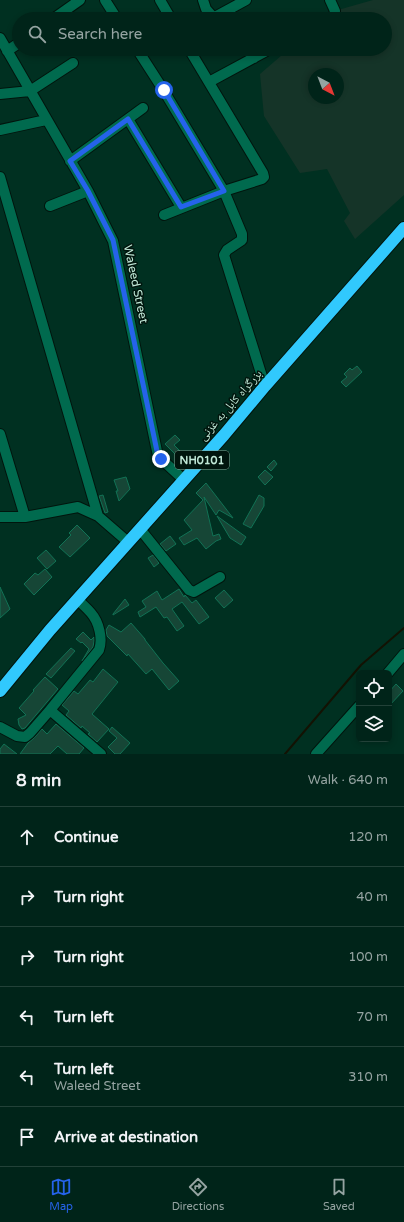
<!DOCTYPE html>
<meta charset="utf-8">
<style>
body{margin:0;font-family:"Varela Round","Noto Naskh Arabic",sans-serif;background:#0a2c22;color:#f1f3f6}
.controls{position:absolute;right:12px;bottom:12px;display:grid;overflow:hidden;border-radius:6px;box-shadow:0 2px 6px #0003}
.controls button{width:36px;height:36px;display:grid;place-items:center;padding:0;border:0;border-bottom:1px solid #224138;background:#002419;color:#f1f3f6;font:20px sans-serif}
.compass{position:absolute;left:308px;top:68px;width:36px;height:36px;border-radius:50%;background:#002419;box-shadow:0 2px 6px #0003;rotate:138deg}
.stop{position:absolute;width:12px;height:12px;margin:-9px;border:3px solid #2563eb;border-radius:50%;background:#fff}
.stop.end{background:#2563eb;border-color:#fff;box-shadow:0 1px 4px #0008}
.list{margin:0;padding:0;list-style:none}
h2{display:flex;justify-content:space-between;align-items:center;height:52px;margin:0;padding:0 16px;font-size:17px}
h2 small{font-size:13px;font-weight:400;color:#95a4a2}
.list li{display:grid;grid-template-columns:26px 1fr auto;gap:12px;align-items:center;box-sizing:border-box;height:60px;padding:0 16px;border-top:1px solid #224138}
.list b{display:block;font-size:15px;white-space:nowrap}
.list p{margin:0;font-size:13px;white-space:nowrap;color:#95a4a2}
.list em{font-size:13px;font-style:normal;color:#95a4a2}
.icon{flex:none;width:22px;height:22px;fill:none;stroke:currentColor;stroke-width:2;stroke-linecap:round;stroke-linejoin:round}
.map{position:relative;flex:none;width:404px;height:754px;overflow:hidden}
.search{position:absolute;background:#002419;box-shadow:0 2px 6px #0003;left:12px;right:12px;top:12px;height:44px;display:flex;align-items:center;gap:10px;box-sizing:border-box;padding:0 14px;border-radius:22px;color:#95a4a2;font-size:15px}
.sheet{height:412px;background:#002419}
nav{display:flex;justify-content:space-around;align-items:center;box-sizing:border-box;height:56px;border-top:1px solid #224138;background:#002419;font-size:11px;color:#95a4a2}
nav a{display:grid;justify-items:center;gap:2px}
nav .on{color:#2563eb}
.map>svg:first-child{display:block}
.built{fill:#153428;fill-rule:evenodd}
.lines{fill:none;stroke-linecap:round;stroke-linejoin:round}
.stream{stroke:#131203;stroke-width:2}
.building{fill:#164636;stroke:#117255}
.minor-casing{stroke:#00150d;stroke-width:12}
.highway-casing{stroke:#00150d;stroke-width:14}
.minor{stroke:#006a4e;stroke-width:10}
.highway{stroke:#31c9fd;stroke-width:12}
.route{stroke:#2563eb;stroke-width:5}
.labels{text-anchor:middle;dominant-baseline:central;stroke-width:3;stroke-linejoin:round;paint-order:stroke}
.shield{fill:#00150d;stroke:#86a99a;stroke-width:1}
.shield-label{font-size:11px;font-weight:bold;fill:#c0e8d7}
.street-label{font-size:12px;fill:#c0e8d7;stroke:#00150d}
</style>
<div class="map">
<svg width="404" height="754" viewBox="0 0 404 754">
<rect width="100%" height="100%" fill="#003021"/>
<!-- built -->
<path class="built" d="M373,0H404V195L355,239L344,221L350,213L327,169L300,173L264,116L260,74L289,49H385V19H323L331,12ZM314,74H338V98H314Z"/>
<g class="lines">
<!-- stream -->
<path class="stream" d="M285,754L361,665L404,628"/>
</g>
<!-- building -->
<path class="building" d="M357,366L362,372L346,387L341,382L347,377L344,374L350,368L352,370Z
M175,435L180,440L174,445L181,452L177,456L165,444Z
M274,460L277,464L271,471L267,467Z
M265,470L273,477L265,485L258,477Z
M126,477L130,489L119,501L116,491H118L114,480Z
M206,483L233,518L219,510L216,515L204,497L213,536L219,534L221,539L216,541L206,549L197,538L184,545L179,538L192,530L184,520L203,500L196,493Z
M103,495L108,512L105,513L99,496Z
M259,495L264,498V506L251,528L243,524Z
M217,516L246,537L241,545L230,538Z
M77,525L90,538L70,557L59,547L71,535L69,533Z
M170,536L176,544L166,551L160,544Z
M46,550L56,561L47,569L37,558Z
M153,555L159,563L154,567L148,558Z
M45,569L52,577L34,595L24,584L35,573L38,575Z
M0,587L10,609L0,618Z
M179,589L184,597L185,595L192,603L196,600L209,617L199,624L182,602L172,609L184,626L177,631L167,617L164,618L156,607L140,617L138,612L146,607L142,601L157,591L162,600Z
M224,590L233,600L224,608L215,598Z
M125,599L129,605L113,615V614Z
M131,623L145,639V640L163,663L179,681L169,690L152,669L146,674L128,654L127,656L107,636L106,630L109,625L121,632Z
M83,632L91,640L94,637V641L93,647L82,661L89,649L82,642L81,643L76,639Z
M71,648L75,651L51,678L46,674Z
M103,669L118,682L92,714L109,729L97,742L88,734L90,733L82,726L81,728L66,715L69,711L62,705L74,691L78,694L90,680L93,682Z
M45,677L58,689L25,728L22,729L19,725L18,719L26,715L19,708L34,691L33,690Z
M396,684L403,691L389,706V692Z
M56,724L84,748L79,754H67L58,746L50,754H20L28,743L34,738L42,729L47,734Z
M112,727L130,743L120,754H115L108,747L117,738L109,731Z
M4,744L17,754H0V749Z"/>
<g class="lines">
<defs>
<path id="minor" d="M105,0L117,19
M160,0L171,19
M203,0L206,9L215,19
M213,18L246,0
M53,19L80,0
M329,19L334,15L335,11L330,0
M0,38L88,191L113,241L158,456L184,480
M137,49L164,91L224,191L242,234V240L227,250L224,255L265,386
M247,49L254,58
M7,51L19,43
M209,82L270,49
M0,94L30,91L73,63
M128,119L181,207
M0,130L46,120
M70,161L143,108
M0,177L98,516
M50,206L88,191
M164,215L224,191L262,179L264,177L263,173L189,49
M0,434L25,517
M0,517H25L78,507L98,516L128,542
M140,529L189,590L194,592L220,577
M388,673L404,654
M50,710L101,754
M0,727L17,736L25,737L30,733L50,710L99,650C103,639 99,622 91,613C87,608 82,604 77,599
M316,754L359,706"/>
<path id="highway" d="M0,691L50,630L224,435L265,386L404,228"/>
</defs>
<!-- minor casing -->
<use href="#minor" class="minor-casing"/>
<!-- highway casing -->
<use href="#highway" class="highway-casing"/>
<!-- minor -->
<use href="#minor" class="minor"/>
<!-- highway -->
<use href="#highway" class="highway"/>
</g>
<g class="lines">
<!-- route -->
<path class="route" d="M161,459L158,456L113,240L88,191L70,161L128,119L181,207L224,191L164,90"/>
</g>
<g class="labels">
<!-- shield labels -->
<rect class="shield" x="175" y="451" width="54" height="18" rx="3"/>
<g class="shield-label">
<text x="202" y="460">NH0101</text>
</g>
<!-- street labels -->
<g class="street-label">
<text transform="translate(136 284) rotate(78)">Waleed Street</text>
<text transform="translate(230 405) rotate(-49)">بزرگراه کابل به غزنی</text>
</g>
</g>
</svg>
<div class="controls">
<button><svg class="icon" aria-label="locate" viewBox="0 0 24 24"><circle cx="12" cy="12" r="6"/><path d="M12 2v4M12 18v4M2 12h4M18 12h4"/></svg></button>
<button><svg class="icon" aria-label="layers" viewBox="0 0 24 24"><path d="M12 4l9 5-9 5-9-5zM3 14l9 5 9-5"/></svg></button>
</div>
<svg class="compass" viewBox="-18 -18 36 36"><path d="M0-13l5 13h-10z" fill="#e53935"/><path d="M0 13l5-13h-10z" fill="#95a4a2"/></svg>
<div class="stop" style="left:164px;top:90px"></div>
<div class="stop end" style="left:161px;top:459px"></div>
<div class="search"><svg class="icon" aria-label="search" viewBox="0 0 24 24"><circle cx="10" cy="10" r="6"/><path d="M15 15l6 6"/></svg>Search here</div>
</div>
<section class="sheet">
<h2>8 min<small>Walk · 640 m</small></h2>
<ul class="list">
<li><svg class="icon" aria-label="ahead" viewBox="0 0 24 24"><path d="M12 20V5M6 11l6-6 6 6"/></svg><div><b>Continue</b></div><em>120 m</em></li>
<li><svg class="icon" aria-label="right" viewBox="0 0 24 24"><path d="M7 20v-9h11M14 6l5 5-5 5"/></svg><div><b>Turn right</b></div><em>40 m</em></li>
<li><svg class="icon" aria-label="right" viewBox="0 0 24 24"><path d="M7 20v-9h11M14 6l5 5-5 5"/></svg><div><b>Turn right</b></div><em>100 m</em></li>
<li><svg class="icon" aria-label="left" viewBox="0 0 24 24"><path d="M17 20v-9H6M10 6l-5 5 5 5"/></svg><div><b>Turn left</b></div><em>70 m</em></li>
<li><svg class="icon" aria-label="left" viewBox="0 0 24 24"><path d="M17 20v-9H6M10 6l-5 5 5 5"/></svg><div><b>Turn left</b><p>Waleed Street</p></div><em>310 m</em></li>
<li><svg class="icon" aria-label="arrive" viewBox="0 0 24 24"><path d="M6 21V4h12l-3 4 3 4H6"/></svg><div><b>Arrive at destination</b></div></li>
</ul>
</section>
<nav>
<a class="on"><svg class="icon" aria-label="map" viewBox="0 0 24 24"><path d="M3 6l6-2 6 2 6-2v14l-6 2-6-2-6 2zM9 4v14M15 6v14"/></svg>Map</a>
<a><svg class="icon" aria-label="directions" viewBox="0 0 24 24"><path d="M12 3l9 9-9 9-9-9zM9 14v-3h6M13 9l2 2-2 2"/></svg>Directions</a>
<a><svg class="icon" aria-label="saved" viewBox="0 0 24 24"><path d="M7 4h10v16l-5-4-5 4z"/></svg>Saved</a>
</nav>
